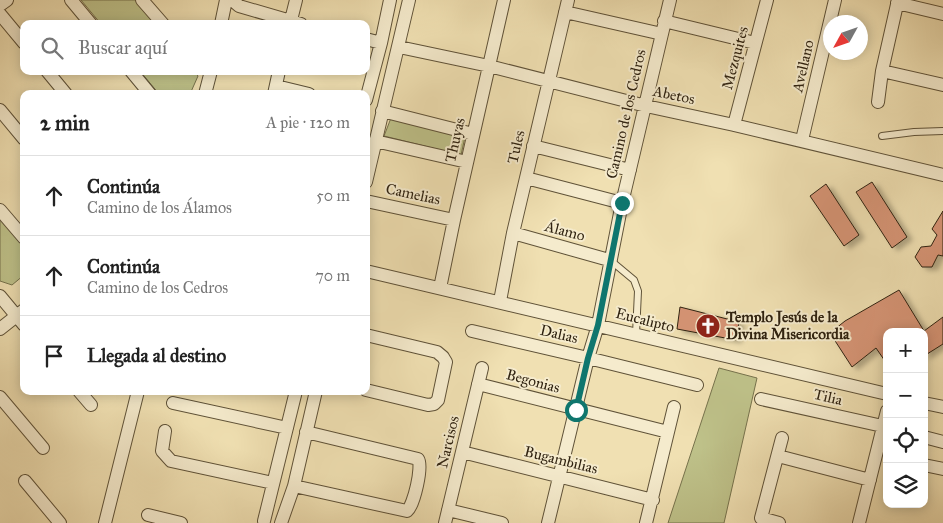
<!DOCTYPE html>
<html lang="es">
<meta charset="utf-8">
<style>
body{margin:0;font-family:"IM FELL Great Primer",serif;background:#f6f6f6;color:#222}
.controls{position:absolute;right:15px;bottom:15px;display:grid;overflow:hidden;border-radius:10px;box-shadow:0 2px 12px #0003}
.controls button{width:45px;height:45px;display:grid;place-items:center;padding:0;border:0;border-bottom:1px solid #e0e0e0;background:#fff;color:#222;font:25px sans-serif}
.compass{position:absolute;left:823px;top:15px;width:45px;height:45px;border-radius:50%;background:#fff;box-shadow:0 2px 12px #0003;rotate:230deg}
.stop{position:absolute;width:15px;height:15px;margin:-11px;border:4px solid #0f766e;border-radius:50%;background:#fff}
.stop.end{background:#0f766e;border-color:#fff;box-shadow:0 1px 5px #0008}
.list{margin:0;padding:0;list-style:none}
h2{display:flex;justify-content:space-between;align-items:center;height:65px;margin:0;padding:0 20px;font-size:21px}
h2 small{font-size:16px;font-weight:400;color:#767676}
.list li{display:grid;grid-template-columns:32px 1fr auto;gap:15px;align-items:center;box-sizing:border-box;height:80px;padding:0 20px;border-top:1px solid #e0e0e0}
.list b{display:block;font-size:19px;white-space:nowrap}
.list p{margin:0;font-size:16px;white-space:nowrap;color:#767676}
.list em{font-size:16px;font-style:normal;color:#767676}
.icon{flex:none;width:28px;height:28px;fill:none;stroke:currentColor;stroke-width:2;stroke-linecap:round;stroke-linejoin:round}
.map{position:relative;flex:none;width:943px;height:523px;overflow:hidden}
.search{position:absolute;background:#fff;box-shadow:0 2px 12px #0003;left:20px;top:20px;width:350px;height:55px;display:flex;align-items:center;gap:12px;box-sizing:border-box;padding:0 18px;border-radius:10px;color:#767676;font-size:19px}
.panel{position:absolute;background:#fff;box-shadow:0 2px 12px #0003;left:20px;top:90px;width:350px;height:305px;border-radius:10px}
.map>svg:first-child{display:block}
.green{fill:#bec189;stroke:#76724c}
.building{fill:#d69475;stroke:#2f2210;filter:url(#shadow)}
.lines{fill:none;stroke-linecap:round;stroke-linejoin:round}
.service-casing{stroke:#5f5238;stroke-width:8}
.minor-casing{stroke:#5f5238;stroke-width:14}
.service{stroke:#f5ebcd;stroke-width:6}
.minor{stroke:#f5ebcd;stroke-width:12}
.route{stroke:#0f766e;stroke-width:6}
.labels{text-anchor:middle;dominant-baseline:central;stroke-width:4;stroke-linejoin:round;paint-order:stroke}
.street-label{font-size:15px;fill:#2f2210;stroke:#f5ebcd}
.poi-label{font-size:15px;font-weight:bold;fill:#2f2210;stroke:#f5ebcd;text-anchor:start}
</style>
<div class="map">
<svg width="943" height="523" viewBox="0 0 943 523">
<defs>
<filter id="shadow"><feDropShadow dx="5.5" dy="3" stdDeviation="2.5" flood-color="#0004"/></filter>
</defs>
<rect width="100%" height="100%" fill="#f0e0b2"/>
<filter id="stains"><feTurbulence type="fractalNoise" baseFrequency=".004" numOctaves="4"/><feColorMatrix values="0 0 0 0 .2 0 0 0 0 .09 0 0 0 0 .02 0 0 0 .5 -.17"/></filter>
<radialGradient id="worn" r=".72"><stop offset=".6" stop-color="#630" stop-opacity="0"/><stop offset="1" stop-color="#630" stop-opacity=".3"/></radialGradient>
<!-- green -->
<path class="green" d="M81,0H137L156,24H101Z
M140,71H194L198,76L190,94H159Z
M391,118L465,137L461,155L384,136Z
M0,216L24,245V275L12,285L0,281Z
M719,368L757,378L724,523H668Z"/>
<!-- building -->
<path class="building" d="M872,182L907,237L892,248L856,192Z
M826,184L859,235L844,246L810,196Z
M943,211V256L938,255L932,267H922L915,257L921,247L931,246L937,235L932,229Z
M899,290L924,331L943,317V344L924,356V332H887V364L876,348L852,367L830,333L845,321Z
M680,307L739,322L736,340L677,329Z"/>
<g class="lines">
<defs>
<path id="service" d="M882,136L914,132L943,131
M610,260L634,280L638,291L636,334"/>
<path id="minor" d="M71,0L91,24
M142,0L163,24
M232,0L239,6L301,24
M897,3L943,14
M0,5L7,0
M565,12L662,34
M0,14L24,43
M664,21L755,43
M221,24L226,0
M290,24L296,0
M366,39L381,43
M399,47L489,66L646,106L734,125L943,175
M47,71L66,94
M131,71L150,94
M882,71L943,85
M276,86L309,94
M205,94L211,71
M274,94L279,71
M366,100L381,43L390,0
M878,102L882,71L898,0
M0,110L24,139
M382,111L473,134
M734,125L767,0
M802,140L835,0
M375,141L467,162
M533,146L630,170
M526,178L622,203
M366,182L409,0
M366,201L454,220
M0,210L24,238
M513,233L609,260
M366,271L887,394
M440,288L454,220L504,0
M0,296L24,325
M500,301L513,233L568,0
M0,329L24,310
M472,331L588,358L697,385
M366,335L437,352L443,357L446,362L438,400L434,404L428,405L366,390
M478,384L668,432
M79,391L91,405
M0,397L43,448
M761,399L887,427
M173,403L287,428
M924,403L943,407
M165,431L162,451L171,461L273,483
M924,437L943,442
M462,452L653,500
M778,456L870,480
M924,465L943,469
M25,481L60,523
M294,486L407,511C414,505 423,466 418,459L306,432
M448,510L502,523
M148,515L181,523
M264,521L296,391
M105,523L138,391
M281,523L294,486L316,391
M445,523L482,368
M548,523L588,358L598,325L622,203L670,0
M646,523L674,407
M779,523L761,518L782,438
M859,523L887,411"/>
</defs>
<!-- service casing -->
<use href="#service" class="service-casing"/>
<!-- minor casing -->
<use href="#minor" class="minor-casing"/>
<!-- service -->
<use href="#service" class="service"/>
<!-- minor -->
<use href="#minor" class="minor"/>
</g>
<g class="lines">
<!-- route -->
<path class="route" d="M576,410L588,358L598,325L622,203"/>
</g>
<!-- icons -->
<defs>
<symbol id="church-disc" viewBox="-11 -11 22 22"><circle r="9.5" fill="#8f2418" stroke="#f5ebcd"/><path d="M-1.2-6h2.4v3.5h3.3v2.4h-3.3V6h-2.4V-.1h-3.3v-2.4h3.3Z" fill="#fff"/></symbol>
</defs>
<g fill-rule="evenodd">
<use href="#church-disc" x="694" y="312" width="28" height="28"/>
</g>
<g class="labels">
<!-- street labels -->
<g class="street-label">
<text transform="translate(735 58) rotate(-75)">Mezquites</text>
<text transform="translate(803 66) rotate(-77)">Avellano</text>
<text transform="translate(674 95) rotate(12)">Abetos</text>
<text transform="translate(626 114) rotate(-77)">Camino de los Cedros</text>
<text transform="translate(455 140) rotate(-77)">Thuyas</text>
<text transform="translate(516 147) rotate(-77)">Tules</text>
<text transform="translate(413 194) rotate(12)">Camelias</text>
<text transform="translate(565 231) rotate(15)">Álamo</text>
<text transform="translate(645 320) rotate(14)">Eucalipto</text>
<text transform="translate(559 334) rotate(13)">Dalias</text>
<text transform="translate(533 381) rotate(15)">Begonias</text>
<text transform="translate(828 397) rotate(13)">Tilia</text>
<text transform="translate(448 442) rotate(-77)">Narcisos</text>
<text transform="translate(561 460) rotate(14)">Bugambilias</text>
</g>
<!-- poi labels -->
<g class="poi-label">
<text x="726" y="317">Templo Jesús de la<tspan x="726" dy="17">Divina Misericordia</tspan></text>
</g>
</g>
<rect width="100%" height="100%" filter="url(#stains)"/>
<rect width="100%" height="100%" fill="url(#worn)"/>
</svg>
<div class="controls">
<button>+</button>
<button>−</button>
<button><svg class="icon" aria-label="locate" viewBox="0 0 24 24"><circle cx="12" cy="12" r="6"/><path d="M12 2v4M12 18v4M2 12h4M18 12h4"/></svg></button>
<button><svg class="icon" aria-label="layers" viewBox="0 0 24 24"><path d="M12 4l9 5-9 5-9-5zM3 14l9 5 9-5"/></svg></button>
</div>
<svg class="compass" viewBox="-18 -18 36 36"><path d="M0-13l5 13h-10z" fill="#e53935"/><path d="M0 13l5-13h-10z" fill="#767676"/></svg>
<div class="stop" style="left:576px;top:410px"></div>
<div class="stop end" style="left:622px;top:203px"></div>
<div class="search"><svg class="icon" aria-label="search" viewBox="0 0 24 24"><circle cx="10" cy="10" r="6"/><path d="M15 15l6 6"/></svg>Buscar aquí</div>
<section class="panel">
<h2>2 min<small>A pie · 120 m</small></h2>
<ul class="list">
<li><svg class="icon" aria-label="ahead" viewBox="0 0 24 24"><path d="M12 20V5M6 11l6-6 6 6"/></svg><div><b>Continúa</b><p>Camino de los Álamos</p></div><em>50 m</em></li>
<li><svg class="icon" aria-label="ahead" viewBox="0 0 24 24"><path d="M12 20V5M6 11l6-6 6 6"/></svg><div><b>Continúa</b><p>Camino de los Cedros</p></div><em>70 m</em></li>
<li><svg class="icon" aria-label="arrive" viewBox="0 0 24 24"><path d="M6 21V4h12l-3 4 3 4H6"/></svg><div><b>Llegada al destino</b></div></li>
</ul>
</section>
</div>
